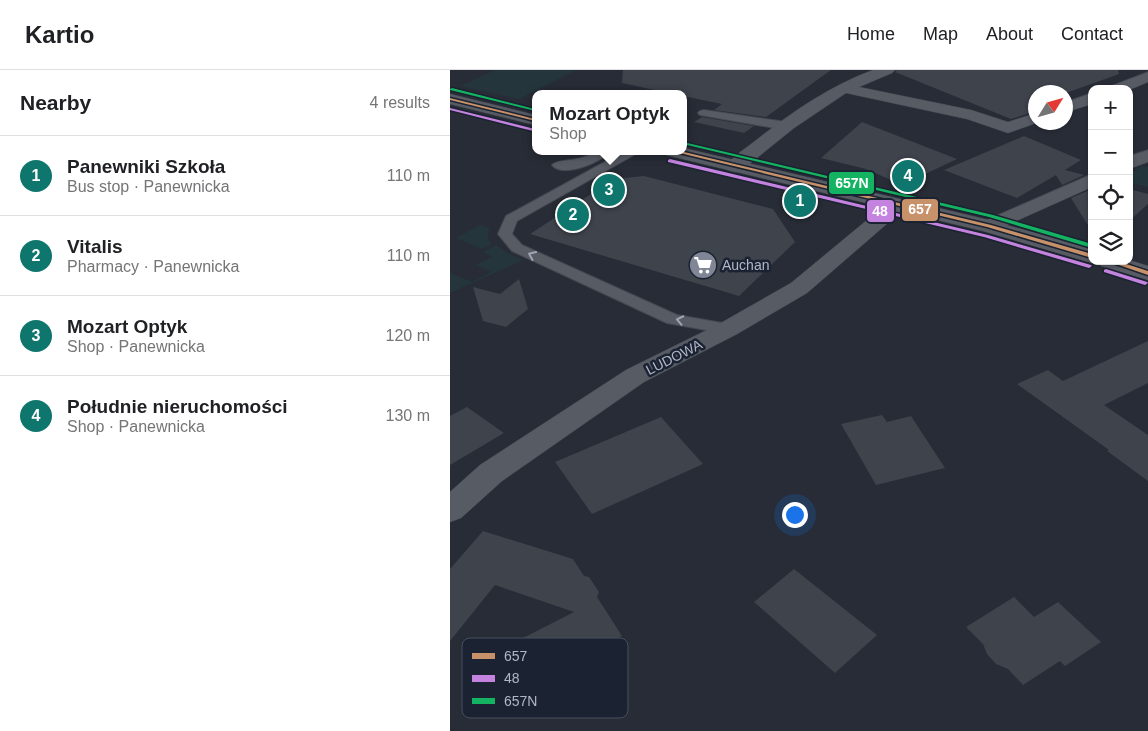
<!DOCTYPE html>
<meta charset="utf-8">
<style>
body{margin:0;font-family:Arial,sans-serif;background:#f6f6f6;color:#202124}
.controls{position:absolute;right:15px;top:15px;display:grid;overflow:hidden;border-radius:10px;box-shadow:0 1px 4px #0004}
.controls button{width:45px;height:45px;display:grid;place-items:center;padding:0;border:0;border-bottom:1px solid #e0e0e0;background:#fff;color:#202124;font:25px sans-serif}
.compass{position:absolute;left:578px;top:15px;width:45px;height:45px;border-radius:50%;background:#fff;box-shadow:0 1px 4px #0004;rotate:53deg}
.you{position:absolute;left:344px;top:444px;width:18px;height:18px;margin:-12px;border:4px solid #fff;border-radius:50%;background:#1a73e8;box-shadow:0 0 0 8px #1a73e833}
.badge{display:grid;place-items:center;width:32px;height:32px;border-radius:50%;background:#0f766e;color:#fff;font-size:16px;font-weight:700}
.pin{position:absolute;translate:-50% -50%;border:2px solid #fff;box-shadow:0 1px 5px #0006}
.popup{position:absolute;left:82px;top:20px;width:155px;height:65px;box-sizing:border-box;display:grid;place-content:center;border-radius:10px;background:#fff;filter:drop-shadow(0 1px 4px #0005);font-size:16px;white-space:nowrap;color:#757577}
.popup b{font-size:19px;color:#202124}
.popup::after{content:'';position:absolute;left:50%;top:100%;margin-left:-10px;border:10px solid transparent;border-top-color:#fff}
.list{margin:0;padding:0;list-style:none}
h2{display:flex;justify-content:space-between;align-items:center;height:65px;margin:0;padding:0 20px;font-size:21px}
h2 small{font-size:16px;font-weight:400;color:#757577}
.list li{display:grid;grid-template-columns:32px 1fr auto;gap:15px;align-items:center;box-sizing:border-box;height:80px;padding:0 20px;border-top:1px solid #e0e0e0}
.list b{display:block;font-size:19px;white-space:nowrap}
.list p{margin:0;font-size:16px;white-space:nowrap;color:#757577}
.list em{font-size:16px;font-style:normal;color:#757577}
.icon{flex:none;width:28px;height:28px;fill:none;stroke:currentColor;stroke-width:2;stroke-linecap:round;stroke-linejoin:round}
.map{position:relative;flex:none;width:698px;height:661px;overflow:hidden}
header{display:flex;align-items:center;gap:30px;box-sizing:border-box;height:70px;padding:0 25px;background:#fff;border-bottom:1px solid #e0e0e0}
header strong{font-size:24px}
nav{display:flex;gap:28px;margin-inline-start:auto;font-size:18px}
main{display:flex}
aside{flex:1;background:#fff}
.map>svg:first-child{display:block}
.green{fill:#24363c}
.building{fill:#3f434c}
.lines{fill:none;stroke-linecap:round;stroke-linejoin:round}
.service-casing{stroke:#43474f;stroke-width:2}
.minor-casing{stroke:#43474f;stroke-width:1}
.tertiary-casing{stroke:#43474f;stroke-width:1}
.service{fill:#575b64;fill-rule:evenodd}
.minor{fill:#575b64;fill-rule:evenodd}
.tertiary{fill:#575b64;fill-rule:evenodd}
.bus-1-casing{stroke:#1b2231;stroke-width:3}
.bus-2-casing{stroke:#1b2231;stroke-width:3}
.bus-3-casing{stroke:#1b2231;stroke-width:3}
.bus-1{fill:#c7916a;fill-rule:evenodd}
.bus-2{fill:#c483df;fill-rule:evenodd}
.bus-3{fill:#13b361;fill-rule:evenodd}
.oneway{stroke:#9ea5b4}
.labels{text-anchor:middle;dominant-baseline:central;stroke-width:5;stroke-linejoin:round;paint-order:stroke}
.poi-label{font-size:14px;fill:#b0b7c8;stroke:#1b2231;text-anchor:start}
.street-label{font-size:14px;fill:#b0b7c8;stroke:#1b2231}
.key{fill:#1b2231;stroke:#484f5e;stroke-width:1}
.key-label{font-size:14px;fill:#b0b7c8}
.line-badge{stroke:#1b2231;stroke-width:2}
.badge-label{font-size:14px;text-anchor:middle;font-weight:bold;fill:#fff}
</style>
<header>
<strong>Kartio</strong>
<nav><a>Home</a><a>Map</a><a>About</a><a>Contact</a></nav>
</header>
<main>
<aside>
<h2>Nearby<small>4 results</small></h2>
<ul class="list">
<li><span class="badge">1</span><div><b>Panewniki Szkoła</b><p>Bus stop · Panewnicka</p></div><em>110 m</em></li>
<li><span class="badge">2</span><div><b>Vitalis</b><p>Pharmacy · Panewnicka</p></div><em>110 m</em></li>
<li><span class="badge">3</span><div><b>Mozart Optyk</b><p>Shop · Panewnicka</p></div><em>120 m</em></li>
<li><span class="badge">4</span><div><b>Południe nieruchomości</b><p>Shop · Panewnicka</p></div><em>130 m</em></li>
</ul>
</aside>
<div class="map">
<svg width="698" height="661" viewBox="0 0 698 661">
<rect width="100%" height="100%" fill="#272c36"/>
<!-- green -->
<path class="green" d="M45,0H126L69,29L11,16Z
M692,96L698,97V117L679,112V104Z
M30,155L39,158L38,169L41,174L32,179L6,168Z
M46,175L57,183L73,190L0,223V203L22,212L41,202L26,195L42,187L33,182Z"/>
<!-- building -->
<path class="building" d="M173,0H381L316,47L264,40L272,34L233,26V24H223L172,13Z
M447,0H668L669,4L616,23L586,22V41L561,49L445,2Z
M252,47L304,56L294,63L244,52Z
M412,52L507,89L452,115L416,99L371,88Z
M574,66L631,90L615,100L634,105L612,115L606,105L567,128L494,100Z
M194,106L323,139L345,172L289,226L80,164L164,109Z
M642,119V155L637,154L621,128Z
M679,119L698,124V134L679,151Z
M69,209L78,239L56,257L33,251L23,217L50,224Z
M698,271V313L654,335L698,365V411L657,381L659,380L567,314L598,300L613,311Z
M17,337L54,363L0,395V346Z
M432,345L437,352L461,346L495,398L426,415L391,354Z
M211,347L253,394L142,444L105,392Z
M33,461L123,489L134,506L139,507L149,522L147,527L172,566L90,610L68,606L59,590L69,570L124,542L45,515L0,571V499Z
M344,499L427,565L385,603L304,532Z
M564,527L584,547L608,532L651,572L615,596L610,591L573,615L558,599L546,594L537,584L533,574L516,557Z"/>
<g class="lines">
<defs>
<path id="service" d="M254,40L336,52L342,56L336,60L250,45L248,43L250,41Z
M146,81H160C151,93 113,108 102,95C109,88 131,93 146,81Z
M175,81H191L67,151L62,164L72,175L227,245L284,255L286,259L284,263L278,264L217,253L62,181L48,164L56,146Z"/>
<path id="minor" d="M423,0H445L442,3L409,17L521,40L558,52L586,43V52H589L558,63L517,49L396,23L344,58L292,100L285,102L278,100L276,96C283,86 295,79 305,71C341,43 379,16 423,0Z
M698,2V12L679,20L659,19L661,16Z
M642,23V34L616,42V32Z
M698,80V92L679,99V86Z
M642,104V117L546,160L539,162L532,160L529,156L532,152Z
M447,129L454,131L457,135L454,139L357,223L287,264L194,312L52,411L11,448L0,452V422L30,395L176,300L269,254L341,213L440,131Z"/>
<path id="tertiary" d="M0,24L85,45V55L0,34Z
M233,78L539,150L642,179V191H648L642,193L533,161L216,85L213,81H233Z
M679,190L698,196V210L651,196L648,191Z"/>
</defs>
<!-- service casing -->
<use href="#service" class="service-casing"/>
<!-- minor casing -->
<use href="#minor" class="minor-casing"/>
<!-- tertiary casing -->
<use href="#tertiary" class="tertiary-casing"/>
<!-- service -->
<use href="#service" class="service"/>
<!-- minor -->
<use href="#minor" class="minor"/>
<!-- tertiary -->
<use href="#tertiary" class="tertiary"/>
<defs>
<path id="bus-1" d="M0,28L85,49V51L0,30Z
M221,81H230L541,155L642,184V188L537,157Z
M657,191H667L698,201V205Z"/>
<path id="bus-2" d="M0,38L85,59V60L83,61L0,40Z
M220,89L538,165L641,195L642,196L639,198L534,167L218,92V90Z
M656,199L697,212L698,213L695,215L654,202V200Z"/>
<path id="bus-3" d="M2,18L85,39V41L0,20V19Z
M233,72L543,145L642,174V178L539,147L233,74Z"/>
</defs>
<!-- bus-1 casing -->
<use href="#bus-1" class="bus-1-casing"/>
<!-- bus-2 casing -->
<use href="#bus-2" class="bus-2-casing"/>
<!-- bus-3 casing -->
<use href="#bus-3" class="bus-3-casing"/>
<!-- bus-1 -->
<use href="#bus-1" class="bus-1"/>
<!-- bus-2 -->
<use href="#bus-2" class="bus-2"/>
<!-- bus-3 -->
<use href="#bus-3" class="bus-3"/>
</g>
<!-- one-way arrows -->
<defs><path id="oneway-chevron" d="M-2-3.5L2.5 0L-2 3.5" fill="none" stroke-width="1.6" stroke-linecap="round" stroke-linejoin="round" transform="scale(1.25)"/></defs>
<g class="oneway">
<use href="#oneway-chevron" transform="translate(82 185) rotate(-156)"/>
<use href="#oneway-chevron" transform="translate(230 250) rotate(-168)"/>
</g>
<!-- icons -->
<defs>
<symbol id="supermarket-disc" viewBox="-11 -11 22 22"><circle r="9.5" fill="#808695" stroke="#1b2231"/><path d="M-6-5.5h2.5l.6 2H6L4.5 2H-2.5L-4.4-4H-6ZM-1.5 3.2a1.3 1.3 0 1 0 .1 0ZM3 3.2a1.3 1.3 0 1 0 .1 0Z" fill="#fff"/></symbol>
</defs>
<g fill-rule="evenodd">
<use href="#supermarket-disc" x="237" y="179" width="32" height="32"/>
</g>
<g class="labels">
<!-- poi labels -->
<g class="poi-label">
<text x="272" y="195">Auchan</text>
</g>
<!-- street labels -->
<g class="street-label">
<text transform="translate(224 287) rotate(-27)">LUDOWA</text>
</g>
</g>
<!-- legend -->
<rect x="12" y="568" width="166" height="80" rx="8" class="key"/>
<rect x="22" y="583" width="23" height="6" fill="#c7916a"/>
<rect x="22" y="605" width="23" height="7" fill="#c483df"/>
<rect x="22" y="628" width="23" height="6" fill="#13b361"/>
<g class="key-label">
<text x="54" y="591">657</text>
<text x="54" y="613">48</text>
<text x="54" y="636">657N</text>
</g>
<g class="line-badge">
<rect x="378" y="101" width="47" height="24" rx="5" fill="#13b361"/>
<rect x="451" y="128" width="38" height="24" rx="5" fill="#c7916a"/>
<rect x="416" y="129" width="29" height="24" rx="5" fill="#c483df"/>
</g>
<g class="badge-label">
<text x="402" y="118">657N</text>
<text x="470" y="144">657</text>
<text x="430" y="146">48</text>
</g>
</svg>
<div class="controls">
<button>+</button>
<button>−</button>
<button><svg class="icon" aria-label="locate" viewBox="0 0 24 24"><circle cx="12" cy="12" r="6"/><path d="M12 2v4M12 18v4M2 12h4M18 12h4"/></svg></button>
<button><svg class="icon" aria-label="layers" viewBox="0 0 24 24"><path d="M12 4l9 5-9 5-9-5zM3 14l9 5 9-5"/></svg></button>
</div>
<svg class="compass" viewBox="-18 -18 36 36"><path d="M0-13l5 13h-10z" fill="#e53935"/><path d="M0 13l5-13h-10z" fill="#757577"/></svg>
<div class="you"></div>
<div class="pin badge" style="left:350px;top:131px">1</div>
<div class="pin badge" style="left:123px;top:145px">2</div>
<div class="pin badge" style="left:159px;top:120px">3</div>
<div class="popup"><b>Mozart Optyk</b>Shop</div>
<div class="pin badge" style="left:458px;top:106px">4</div>
</div>
</main>
